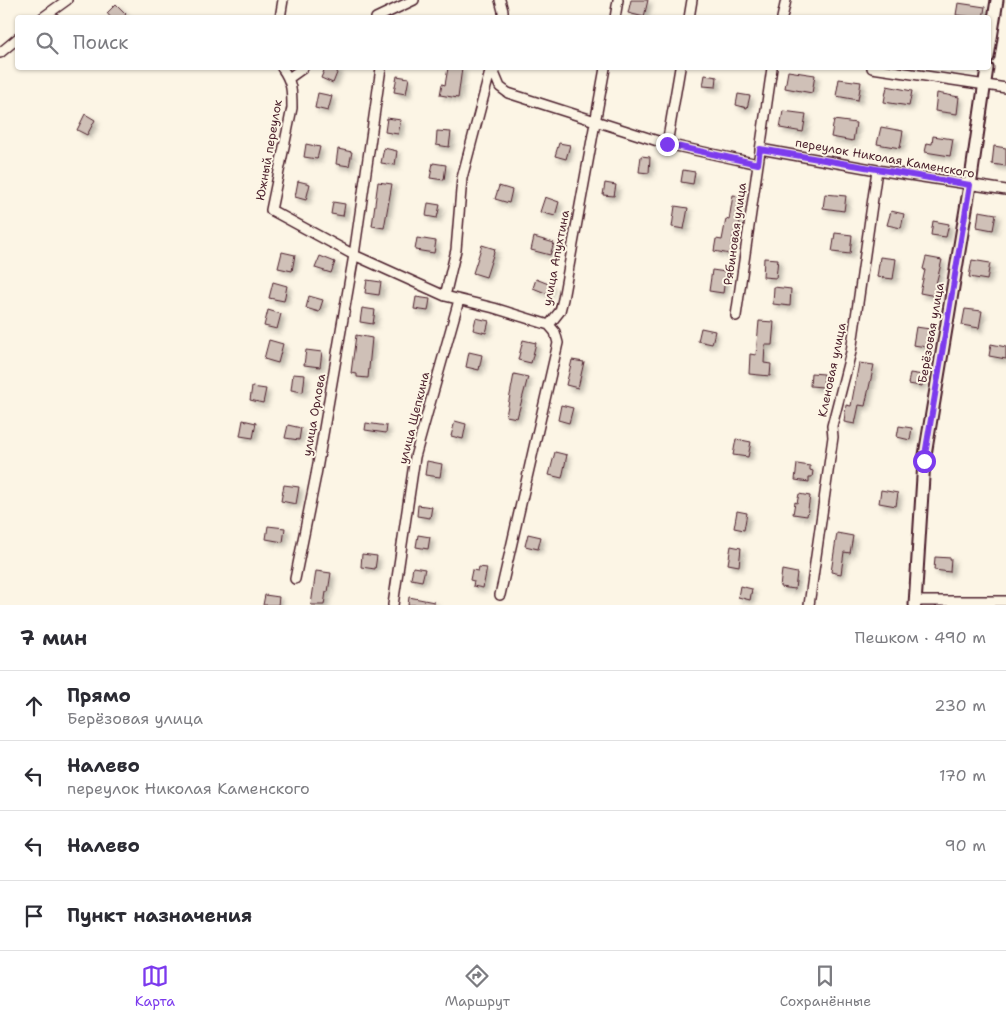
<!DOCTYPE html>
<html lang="ru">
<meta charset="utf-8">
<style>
body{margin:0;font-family:"Shantell Sans",sans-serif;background:#f7f7f7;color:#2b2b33}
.stop{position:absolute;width:15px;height:15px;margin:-11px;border:4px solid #7c3aed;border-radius:50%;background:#fff}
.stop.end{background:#7c3aed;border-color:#fff;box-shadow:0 1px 5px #0008}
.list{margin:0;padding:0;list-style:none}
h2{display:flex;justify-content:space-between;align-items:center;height:65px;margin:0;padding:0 20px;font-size:21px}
h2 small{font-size:16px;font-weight:400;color:#7c7c81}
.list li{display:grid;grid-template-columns:32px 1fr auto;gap:15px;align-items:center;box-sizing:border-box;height:70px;padding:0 20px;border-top:1px solid #e1e1e2}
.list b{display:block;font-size:19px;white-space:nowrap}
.list p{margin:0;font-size:16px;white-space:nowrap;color:#7c7c81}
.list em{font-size:16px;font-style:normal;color:#7c7c81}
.icon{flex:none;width:28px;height:28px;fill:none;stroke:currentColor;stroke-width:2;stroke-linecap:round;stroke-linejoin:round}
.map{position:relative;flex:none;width:1006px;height:605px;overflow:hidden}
.search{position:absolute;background:#fff;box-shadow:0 1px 4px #0004;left:15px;right:15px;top:15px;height:55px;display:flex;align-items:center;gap:12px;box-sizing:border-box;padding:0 18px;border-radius:5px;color:#7c7c81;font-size:19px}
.sheet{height:345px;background:#fff}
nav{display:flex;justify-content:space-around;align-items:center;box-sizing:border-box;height:70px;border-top:1px solid #e1e1e2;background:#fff;font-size:14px;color:#7c7c81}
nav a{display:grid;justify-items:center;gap:2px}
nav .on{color:#7c3aed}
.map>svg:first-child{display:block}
.building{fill:#cfc0b7;stroke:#4a1f2b;filter:url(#shadow)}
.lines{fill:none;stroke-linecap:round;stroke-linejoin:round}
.minor-casing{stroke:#4a1f2b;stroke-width:12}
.major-casing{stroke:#4a1f2b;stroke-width:15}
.minor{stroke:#fcf5e5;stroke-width:9}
.major{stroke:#fcf5e5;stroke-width:11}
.route{stroke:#7c3aed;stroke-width:6}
.labels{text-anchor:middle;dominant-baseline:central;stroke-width:4;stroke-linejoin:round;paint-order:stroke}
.street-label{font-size:12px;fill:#4a1f2b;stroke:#fcf5e5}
</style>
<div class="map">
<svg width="1006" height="605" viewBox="0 0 1006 605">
<defs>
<filter id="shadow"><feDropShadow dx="3.5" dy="3.5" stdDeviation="2.5" flood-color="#0004"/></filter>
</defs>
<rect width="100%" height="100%" fill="#fcf5e5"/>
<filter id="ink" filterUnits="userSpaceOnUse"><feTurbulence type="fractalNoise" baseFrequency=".02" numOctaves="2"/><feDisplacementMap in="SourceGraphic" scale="10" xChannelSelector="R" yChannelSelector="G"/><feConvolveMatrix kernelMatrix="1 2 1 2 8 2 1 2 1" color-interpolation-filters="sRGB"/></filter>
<g filter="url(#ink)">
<!-- building -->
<path class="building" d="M631,0H648L644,17L628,13Z
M958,3L985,7L983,18L956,15Z
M116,4L126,14L122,18H111L107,13Z
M325,68H339L333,83L321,78Z
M448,68H462L458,98L440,95L442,84L445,85Z
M788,71L815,75L812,93L785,88Z
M705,75L717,77L716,87L703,86Z
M397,76L409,78L406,94L394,92Z
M839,79L861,82L858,100L836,96Z
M887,86L912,91L909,106L884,102Z
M318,93L332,96L328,111L315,108Z
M937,93L959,97L957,114L935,111Z
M738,94L750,96L747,108L736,105Z
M783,111L806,114L803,132L780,128Z
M85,114L95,120L87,135L77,130Z
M387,118L401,120L398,134L385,132Z
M834,120L856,123L853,141L831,137Z
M881,127L903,131L900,148L877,144Z
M437,131L451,132L449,147L436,145Z
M933,136L953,139L950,156L925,152L927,143L932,144Z
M559,143L570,145L566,159L555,156Z
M306,144L320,147L317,159L304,157Z
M994,146L1006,148V166L992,164Z
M384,148L397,151L395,165L381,163Z
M338,149L352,152L349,166L336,164Z
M641,156L650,157L649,173L639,172Z
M433,163L446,165L444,180L430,178Z
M683,170L695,172L693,184L681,182Z
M298,181L310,184L306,200L295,197Z
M378,182L392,184L384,228L372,226Z
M605,183L616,185L614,196L603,195Z
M499,186L512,190L509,203L495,199Z
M825,194L846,196L844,211L823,208Z
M733,195L741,196L737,221H740L738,232H734L730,254L714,251L716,239L722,240L726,219L729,220Z
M545,197L559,202L555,216L540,212Z
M333,202L345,204L343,216L331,214Z
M428,203L440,205L437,218L426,216Z
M675,206L688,208L684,229L672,227Z
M891,211L904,214L901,228L887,225Z
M979,211L996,214L993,230L977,227Z
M933,221L949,224L946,237L931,235Z
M835,233L852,235L850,254L832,252Z
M534,237L554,243L550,255L531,250Z
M417,238L436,241L434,253L415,250Z
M482,245L495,249L486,277L473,273Z
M282,252L295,255L292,271L278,268Z
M320,256L335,262L331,273L315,268Z
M880,257L896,259L893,279L877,277Z
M926,257L942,260L936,284L939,285L936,296L920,293L925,270L923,269Z
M764,258L778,259L776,278L763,277Z
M972,260L990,263L987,280L969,277Z
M712,270L726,272L723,293L709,291Z
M536,279L551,285L548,294L533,288Z
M367,280L381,282L379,295L365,293Z
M273,282L287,286L284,301L269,298Z
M774,287L791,289L790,306L773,304Z
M309,296L323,300L319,312L306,308Z
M416,297L430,299L428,311L414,309Z
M362,308L375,310L373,324L360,322Z
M965,309L982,311L979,328L962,325Z
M268,310L281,314L277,329L264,326Z
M476,318L489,321L486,333L473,330Z
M759,321L774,322L772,345H765L764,363L771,364L770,376L749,374L750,354L756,355Z
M916,327L930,329L927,347L913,345Z
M701,328L715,331L712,344L698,341Z
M356,335L372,338L368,378L357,377V374L351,373Z
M269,340L283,344L278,363L264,359Z
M523,340L536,343L531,363L518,360Z
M991,344L1006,347V359L989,356Z
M306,350L322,352L320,367L304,365Z
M469,352L482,355L479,370L466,367Z
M572,360L584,362L578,388L566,385Z
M859,363L874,365L865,406L859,405L855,424L844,422L846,405L851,406Z
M811,373L824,374L823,387L810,386Z
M910,373L923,375L922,386L908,384Z
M293,374L305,375L303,392L291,390Z
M514,374L528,377L517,418L506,416Z
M252,387L266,389L263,403L250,400Z
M561,405L573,408L569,423L558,420Z
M243,420L256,423L253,438L240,436Z
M455,421L466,424L463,439L451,436Z
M366,423L387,426L386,433L365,430Z
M288,425L301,428L299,440L285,438Z
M899,426L912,428L910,440L897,437Z
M736,439L751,442L748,457L733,455Z
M555,452L567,455L562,478L549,475Z
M427,461L442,464L440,477L425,475Z
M797,464L810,466V470L813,471L812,477H809V482L795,480Z
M284,485L299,487L296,504L281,501Z
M881,490L898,493L896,506L879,503Z
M799,494L810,496L807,516L793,514L795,502L797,503Z
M418,505L432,507L430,518L417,516Z
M737,511L747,513L744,530L734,528Z
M268,526L285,528L283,542L266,539Z
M837,533L853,536L850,553L844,552L841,574L831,572Z
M528,534L541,537L538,549L525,546Z
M418,535L430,537L428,549L416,547Z
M731,546L741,548L739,566L728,564Z
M362,554L377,556L375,569L361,567Z
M935,557L951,558L950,572L934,570Z
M413,567L425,569L422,581L411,579Z
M479,567L487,568L483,588L473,586L474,581L470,580L472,570L478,571Z
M782,570L797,573L795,589L780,587Z
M316,571L331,573L328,592H326L324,605H311Z
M740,586L752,589L750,600L738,597Z
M265,595L279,597L278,605H263Z
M409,597L434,602V605H408Z"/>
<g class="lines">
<defs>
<path id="minor" d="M500,0L503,11V18
M42,18L67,0
M280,18L283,0
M376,18L414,0
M615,18L618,0
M689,18L692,0
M782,18L786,0
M0,53L18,38
M282,68C292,82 292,91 292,108L271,210L354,255L445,296L494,308L549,325
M492,68L500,87L508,93L667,144L758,164
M872,68L1006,88
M289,78L303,68
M667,144L680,68
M760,149L877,170L1006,190
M445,296L456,250L462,178L491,68
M736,316L772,68
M549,325L560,311L563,299L605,68
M295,579L316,475L354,255L381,68
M500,595L558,343L555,332L549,325
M915,601H1006
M393,605L415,457L459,300
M809,605L833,437L832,426L851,352L877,170"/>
<path id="major" d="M988,57L997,0
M915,605L924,461L970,185L987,68"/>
</defs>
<!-- minor casing -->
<use href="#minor" class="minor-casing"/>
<!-- major casing -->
<use href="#major" class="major-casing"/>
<!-- minor -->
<use href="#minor" class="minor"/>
<!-- major -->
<use href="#major" class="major"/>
</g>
</g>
<g class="lines" filter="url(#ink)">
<!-- route -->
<path class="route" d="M667,144L758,164L760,149L970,185L924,461"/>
</g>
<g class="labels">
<!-- street labels -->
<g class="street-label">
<text transform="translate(269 150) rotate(-80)">Южный переулок</text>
<text transform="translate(885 158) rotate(10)">переулок Николая Каменского</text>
<text transform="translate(735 234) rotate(-82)">Рябиновая улица</text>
<text transform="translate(556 258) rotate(-79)">улица Апухтина</text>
<text transform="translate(931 333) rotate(-80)">Берёзовая улица</text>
<text transform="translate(832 370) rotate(-78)">Кленовая улица</text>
<text transform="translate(314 415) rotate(-80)">улица Орлова</text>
<text transform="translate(414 418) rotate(-76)">улица Щепкина</text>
</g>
</g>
</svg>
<div class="stop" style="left:924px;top:461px"></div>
<div class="stop end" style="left:667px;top:144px"></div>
<div class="search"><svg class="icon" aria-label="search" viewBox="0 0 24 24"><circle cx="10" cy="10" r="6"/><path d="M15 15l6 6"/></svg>Поиск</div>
</div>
<section class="sheet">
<h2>7 мин<small>Пешком · 490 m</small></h2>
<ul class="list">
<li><svg class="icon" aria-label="ahead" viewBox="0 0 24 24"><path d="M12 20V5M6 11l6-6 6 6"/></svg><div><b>Прямо</b><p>Берёзовая улица</p></div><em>230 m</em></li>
<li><svg class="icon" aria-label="left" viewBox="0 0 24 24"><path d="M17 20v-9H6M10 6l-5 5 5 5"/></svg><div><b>Налево</b><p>переулок Николая Каменского</p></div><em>170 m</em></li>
<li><svg class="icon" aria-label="left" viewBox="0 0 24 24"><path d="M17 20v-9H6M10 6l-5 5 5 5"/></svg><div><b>Налево</b></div><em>90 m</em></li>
<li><svg class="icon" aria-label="arrive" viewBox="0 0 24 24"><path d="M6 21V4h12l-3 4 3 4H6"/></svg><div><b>Пункт назначения</b></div></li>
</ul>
</section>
<nav>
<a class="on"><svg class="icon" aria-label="map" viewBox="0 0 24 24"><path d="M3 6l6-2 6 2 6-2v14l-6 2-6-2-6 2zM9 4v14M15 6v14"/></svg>Карта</a>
<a><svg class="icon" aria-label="directions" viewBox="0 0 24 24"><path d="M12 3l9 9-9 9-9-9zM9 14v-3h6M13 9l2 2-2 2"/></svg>Маршрут</a>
<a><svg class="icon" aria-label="saved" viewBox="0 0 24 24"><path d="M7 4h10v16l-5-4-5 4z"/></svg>Сохранённые</a>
</nav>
